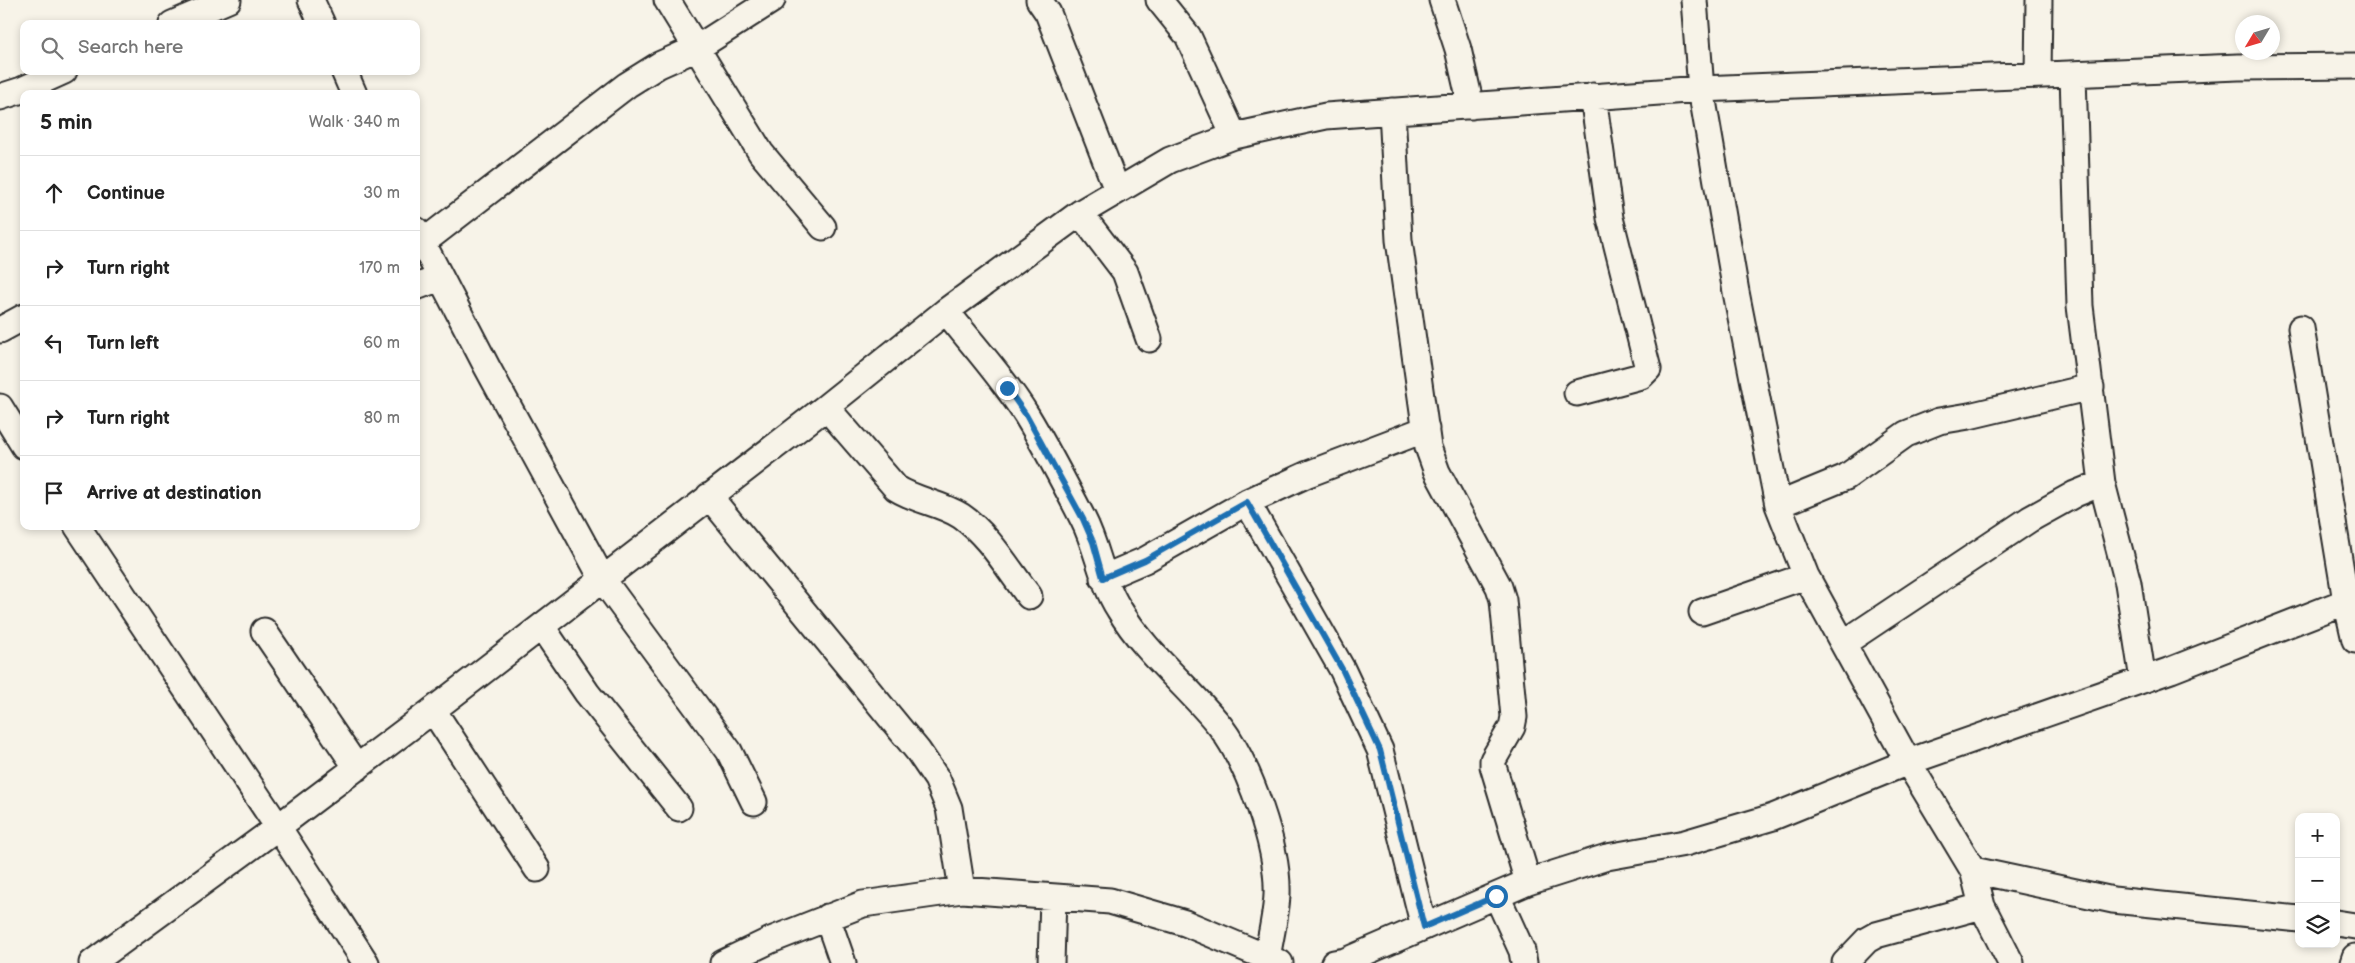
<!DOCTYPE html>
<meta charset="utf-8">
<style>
body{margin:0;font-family:"Balsamiq Sans",sans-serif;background:#f2f2f2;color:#222}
.controls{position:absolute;right:15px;bottom:15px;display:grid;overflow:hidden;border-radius:10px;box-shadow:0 2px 8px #0003}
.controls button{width:45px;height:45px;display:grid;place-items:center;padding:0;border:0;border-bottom:1px solid #e0e0e0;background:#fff;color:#222;font:25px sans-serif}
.compass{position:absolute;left:2235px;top:15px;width:45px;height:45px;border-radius:50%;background:#fff;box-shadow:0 2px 8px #0003;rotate:232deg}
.stop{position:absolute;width:15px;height:15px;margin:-11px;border:4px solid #1f6fb2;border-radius:50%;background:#fff}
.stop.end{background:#1f6fb2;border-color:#fff;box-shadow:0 1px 5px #0008}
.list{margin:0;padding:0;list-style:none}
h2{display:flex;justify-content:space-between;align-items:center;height:65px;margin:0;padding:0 20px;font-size:21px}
h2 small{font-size:16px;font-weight:400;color:#767676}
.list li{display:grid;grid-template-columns:32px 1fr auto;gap:15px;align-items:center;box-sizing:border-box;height:75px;padding:0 20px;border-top:1px solid #e0e0e0}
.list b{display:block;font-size:19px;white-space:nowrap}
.list em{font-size:16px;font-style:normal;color:#767676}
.icon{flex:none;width:28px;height:28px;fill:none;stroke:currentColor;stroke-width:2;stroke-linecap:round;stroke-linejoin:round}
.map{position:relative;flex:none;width:2355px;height:963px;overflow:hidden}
.search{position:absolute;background:#fff;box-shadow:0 2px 8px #0003;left:20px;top:20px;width:400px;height:55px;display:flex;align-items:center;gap:12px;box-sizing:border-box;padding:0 18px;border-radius:10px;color:#767676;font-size:19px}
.panel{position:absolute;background:#fff;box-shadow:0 2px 8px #0003;left:20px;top:90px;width:400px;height:440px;border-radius:10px}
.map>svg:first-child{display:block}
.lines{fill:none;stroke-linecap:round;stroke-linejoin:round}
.minor-casing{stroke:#2b2b2b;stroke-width:29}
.minor{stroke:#f7f3e8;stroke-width:25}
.route{stroke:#1f6fb2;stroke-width:6}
</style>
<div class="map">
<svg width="2355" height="963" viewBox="0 0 2355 963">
<rect width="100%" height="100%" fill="#f7f3e8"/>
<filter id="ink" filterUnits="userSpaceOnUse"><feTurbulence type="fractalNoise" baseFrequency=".02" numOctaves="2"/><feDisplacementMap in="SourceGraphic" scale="10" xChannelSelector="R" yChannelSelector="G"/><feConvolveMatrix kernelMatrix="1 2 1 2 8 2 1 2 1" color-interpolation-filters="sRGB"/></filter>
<g filter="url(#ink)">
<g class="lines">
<defs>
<path id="minor" d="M311,0L322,24
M667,0L761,153L823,227
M1039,0L1048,13L1117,190
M1159,0L1188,36L1234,136
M1442,0L1458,49L1471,106
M1694,0L1701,89L1736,292L1778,505L1806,576L1908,762L1973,870L1982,906L2011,963
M172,24L228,0
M344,71L354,94
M2038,75L2039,0
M2073,75L2080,306L2102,483L2128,583L2143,680
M0,97L22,90L64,71
M1392,111L1399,240L1428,447L1437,472L1499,587L1503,600L1514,717L1512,727L1493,760V766L1528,882
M1080,213L1125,272L1149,339
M416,230L487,367L603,580L729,751L754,802
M422,243L627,85L659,65L697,48L772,0
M416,287L440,278
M946,311C973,345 1004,379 1027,416C1047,449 1065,484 1083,519C1098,548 1101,581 1119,609C1145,653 1188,686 1220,726C1249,764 1279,848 1277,895C1276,916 1270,938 1267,959
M2301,328L2346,601L2355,640
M0,330L24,317
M1577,393L1641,376L1648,369L1610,218L1593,96
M0,407L24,446
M826,407L896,488C916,501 941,503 961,516C989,535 1008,569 1029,596
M709,496L918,751L937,779L949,808L962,890
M1247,502L1342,669L1380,750L1424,927
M1778,505L1846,477L1906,434L1939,421L1969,416L2091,387
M77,526L278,827L366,963
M1103,578L1145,560L1247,502L1308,474L1426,429
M1702,612L1806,576
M542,627L587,693L679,808
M264,631L357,768
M1844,643L2030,519L2075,494L2102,483
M433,710L537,869
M1973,870L2113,900L2299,919
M1497,896L1522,951L1524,963
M827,917L843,963
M2336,923L2355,926
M92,963L278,827L433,710L826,407L946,311L1080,213L1170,160L1234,136L1326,116L1701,89L2238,67L2355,66
M723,963L771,940L863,904L962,890L1110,901L1185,923L1280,963
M1051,963L1053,897
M1334,963L1345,961L1528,882L1607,857L1685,843L1773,817L1908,762L2171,670L2355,598
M1845,963L1867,940L1876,935L1982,906
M2353,963L2355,957"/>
</defs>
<!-- minor casing -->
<use href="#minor" class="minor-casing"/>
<!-- minor -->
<use href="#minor" class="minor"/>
</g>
</g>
<g class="lines" filter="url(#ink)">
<!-- route -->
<path class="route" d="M1007,388L1026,415L1083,519L1093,542L1103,578L1145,560L1247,502L1342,669L1380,750L1424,927L1496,896"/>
</g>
</svg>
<div class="controls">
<button>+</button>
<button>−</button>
<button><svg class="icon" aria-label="layers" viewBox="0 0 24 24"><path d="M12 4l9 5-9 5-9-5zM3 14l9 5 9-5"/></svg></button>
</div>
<svg class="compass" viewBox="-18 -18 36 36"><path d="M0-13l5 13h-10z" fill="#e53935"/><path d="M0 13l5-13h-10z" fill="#767676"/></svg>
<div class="stop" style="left:1496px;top:896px"></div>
<div class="stop end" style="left:1007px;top:388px"></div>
<div class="search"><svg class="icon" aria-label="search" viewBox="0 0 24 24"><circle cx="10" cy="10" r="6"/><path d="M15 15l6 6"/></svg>Search here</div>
<section class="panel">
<h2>5 min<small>Walk · 340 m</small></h2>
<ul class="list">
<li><svg class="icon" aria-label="ahead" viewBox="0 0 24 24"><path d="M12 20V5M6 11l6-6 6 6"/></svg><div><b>Continue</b></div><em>30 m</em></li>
<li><svg class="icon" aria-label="right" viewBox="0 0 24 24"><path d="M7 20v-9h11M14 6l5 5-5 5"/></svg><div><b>Turn right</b></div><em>170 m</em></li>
<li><svg class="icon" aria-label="left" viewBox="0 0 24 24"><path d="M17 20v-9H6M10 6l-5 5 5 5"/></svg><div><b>Turn left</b></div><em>60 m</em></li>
<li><svg class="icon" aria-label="right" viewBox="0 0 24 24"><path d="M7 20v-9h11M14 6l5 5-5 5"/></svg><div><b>Turn right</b></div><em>80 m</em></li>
<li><svg class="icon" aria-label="arrive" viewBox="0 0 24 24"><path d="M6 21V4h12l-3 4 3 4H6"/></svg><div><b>Arrive at destination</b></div></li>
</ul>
</section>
</div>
